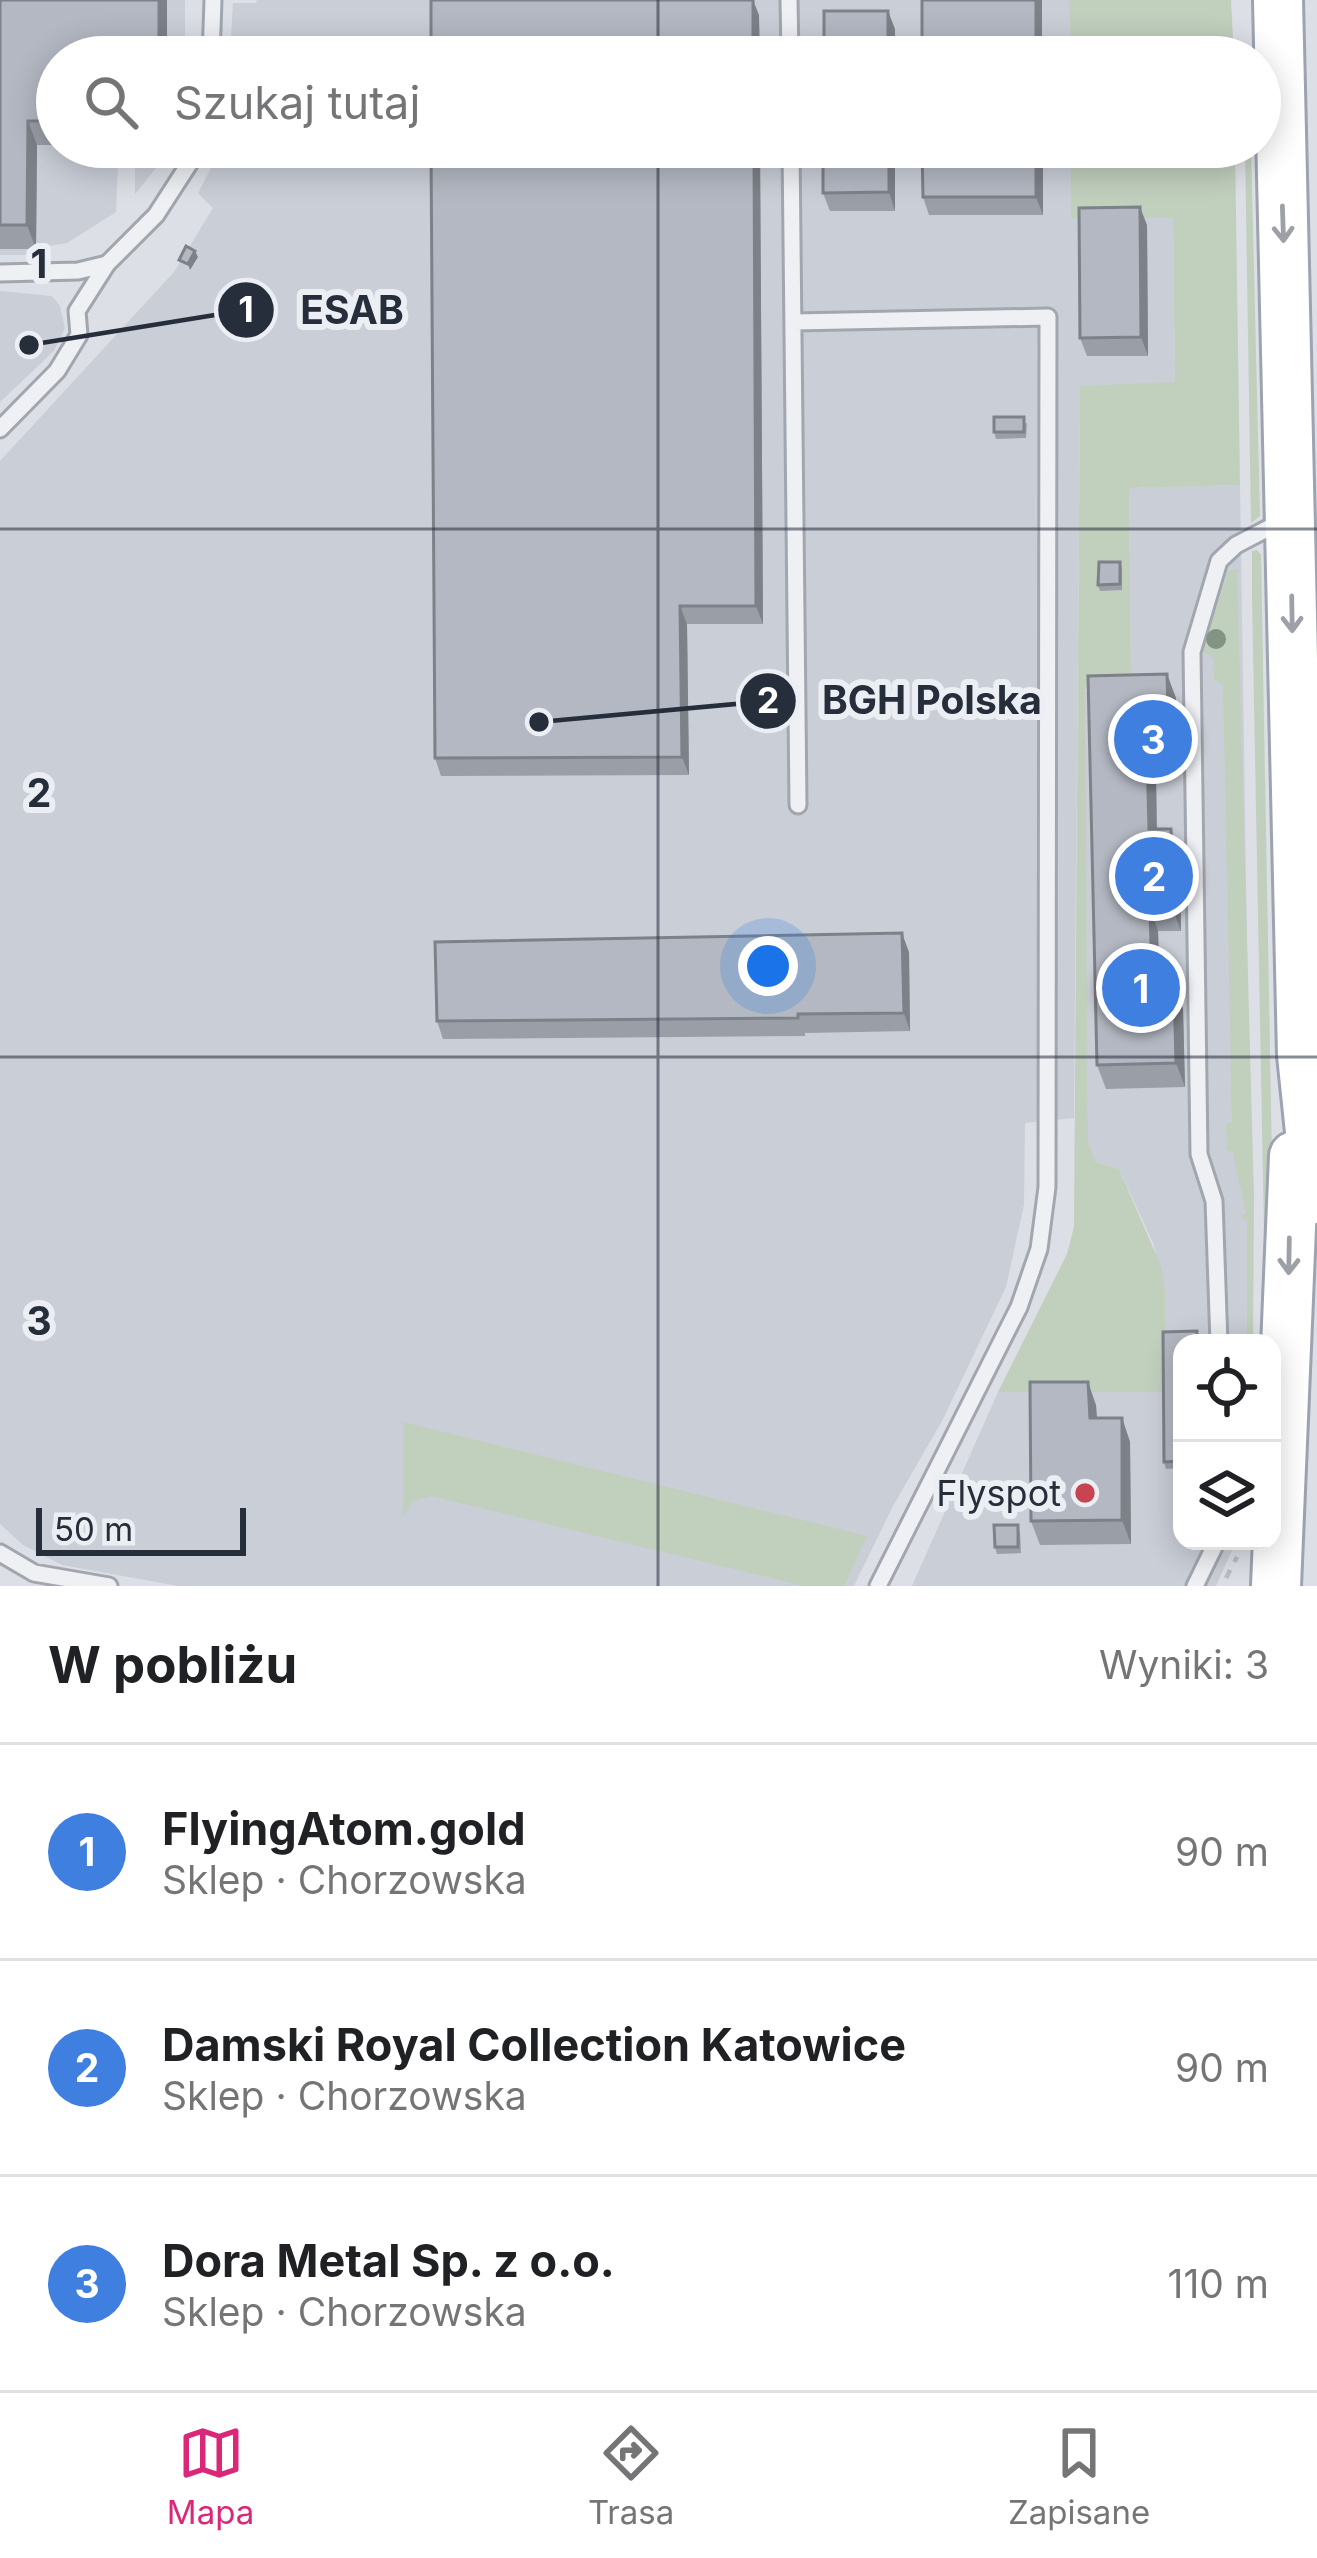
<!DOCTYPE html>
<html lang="pl">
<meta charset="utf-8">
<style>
body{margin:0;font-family:Inter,sans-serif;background:#f2f2f2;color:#202124}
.controls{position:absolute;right:36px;bottom:36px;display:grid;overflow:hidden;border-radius:24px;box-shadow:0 6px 30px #0003}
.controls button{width:108px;height:108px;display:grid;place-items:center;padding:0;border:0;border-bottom:3px solid #e0e0e0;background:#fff;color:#202124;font:60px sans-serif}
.scale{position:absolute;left:36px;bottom:30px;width:210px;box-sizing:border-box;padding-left:12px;border:6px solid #262d3b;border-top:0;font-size:33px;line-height:42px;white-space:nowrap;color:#262d3b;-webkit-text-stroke:9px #ebeef3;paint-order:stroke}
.you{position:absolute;left:768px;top:966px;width:42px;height:42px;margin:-30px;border:9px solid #fff;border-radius:50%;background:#1a73e8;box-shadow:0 0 0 18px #1a73e833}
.badge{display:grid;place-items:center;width:78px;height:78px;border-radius:50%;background:#db2777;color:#fff;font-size:39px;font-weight:700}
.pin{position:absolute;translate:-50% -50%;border:6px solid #fff;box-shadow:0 3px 12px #0006}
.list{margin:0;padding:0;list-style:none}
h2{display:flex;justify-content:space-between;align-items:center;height:156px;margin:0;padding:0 48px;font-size:51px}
h2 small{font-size:39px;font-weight:400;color:#757577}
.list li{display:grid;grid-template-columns:78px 1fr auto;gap:36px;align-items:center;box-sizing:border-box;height:216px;padding:0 48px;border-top:3px solid #e0e0e0}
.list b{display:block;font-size:45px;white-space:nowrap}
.list p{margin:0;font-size:39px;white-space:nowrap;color:#757577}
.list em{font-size:39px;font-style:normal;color:#757577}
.icon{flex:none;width:66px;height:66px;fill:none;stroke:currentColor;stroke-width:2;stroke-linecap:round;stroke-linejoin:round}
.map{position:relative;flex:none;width:1317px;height:1586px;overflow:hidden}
.search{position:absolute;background:#fff;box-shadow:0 6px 30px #0003;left:36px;right:36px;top:36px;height:132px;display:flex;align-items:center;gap:30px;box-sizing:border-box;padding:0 42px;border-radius:66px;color:#757577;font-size:45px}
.sheet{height:804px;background:#fff}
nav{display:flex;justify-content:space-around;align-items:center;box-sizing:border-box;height:168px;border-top:3px solid #e0e0e0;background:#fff;font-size:33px;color:#757577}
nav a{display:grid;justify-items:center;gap:6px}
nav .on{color:#db2777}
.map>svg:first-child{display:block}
.built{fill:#caced7}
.green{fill:#c1cfbd}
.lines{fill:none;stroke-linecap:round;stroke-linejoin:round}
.service-casing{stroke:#a2a6af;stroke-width:21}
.primary-casing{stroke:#9ca3b1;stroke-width:54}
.path{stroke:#babdc4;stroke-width:4.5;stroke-dasharray:9 9;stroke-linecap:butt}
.service{stroke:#eef0f4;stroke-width:15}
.primary{stroke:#fff;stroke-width:48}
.tree{fill:#829484}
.wall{fill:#9a9ea7}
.shaded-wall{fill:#7d8188}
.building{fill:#b3b8c2;stroke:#7d8188;stroke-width:3}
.oneway{stroke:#9da0a7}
.grid{fill:none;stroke:#262d3b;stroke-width:3;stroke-opacity:0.55}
.poi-dot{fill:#c84451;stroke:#ebeef3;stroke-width:4.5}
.labels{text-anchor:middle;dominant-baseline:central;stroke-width:12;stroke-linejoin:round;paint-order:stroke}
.poi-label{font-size:36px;fill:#262d3b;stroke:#ebeef3;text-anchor:end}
.grid-label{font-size:39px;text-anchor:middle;font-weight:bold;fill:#262d3b;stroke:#ebeef3;stroke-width:12;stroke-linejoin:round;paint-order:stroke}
.leader{fill:none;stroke:#262d3b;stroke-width:4.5}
.callout-dot{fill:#262d3b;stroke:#ebeef3;stroke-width:4.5}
.mark-label{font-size:36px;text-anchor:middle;font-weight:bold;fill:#fff}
.callout-label{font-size:39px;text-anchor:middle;font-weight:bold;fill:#262d3b;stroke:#ebeef3;stroke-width:12;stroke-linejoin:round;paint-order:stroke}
</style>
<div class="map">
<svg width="1317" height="1586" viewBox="0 0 1317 1586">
<rect width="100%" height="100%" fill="#dcdfe5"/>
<!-- built -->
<path class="built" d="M0,0H185V57H57V147H173L135,194V164L118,165L116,212L67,243L43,247L41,255H0Z
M257,0H1069L1070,57H230L233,3H256Z
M222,147H1071L1072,218H1173L1175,383L1080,387L1074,1118L1025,1123L1024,1205L1006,1287L942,1421L893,1506L854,1586H178L62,1565L23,1545L0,1524V461L174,272L213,208L198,193Z
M0,291L52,296L60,306L65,328L54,351L0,402Z
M1240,485L1253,1343H1182V1541H1236L1216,1586H912L998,1392H1165V1289L1153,1243L1119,1169L1096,1162L1088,1141L1083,697L1089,684L1131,673L1129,488Z"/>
<!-- green -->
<path class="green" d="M1069,0H1231L1234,57H1070Z
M1071,147H1235L1240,485L1129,488L1131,673L1127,679L1089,685L1085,690L1088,1141L1096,1162L1119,1169L1161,1266L1165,1289V1392H998L1067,1254L1074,1227L1080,386L1175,382L1173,218H1071Z
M1245,147H1251L1260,516L1251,523Z
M1257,550L1261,555L1274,1271L1265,1285L1252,597V551Z
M1237,569L1254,1198L1253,1343H1247V1221L1241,1216L1246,1214L1233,1152L1227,1150L1226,1124L1232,1122L1223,686L1214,679L1213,658L1202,651L1229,570Z
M403,1422L867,1536L844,1586H804L431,1496L413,1501L403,1517Z"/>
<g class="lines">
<defs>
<path id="service" d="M789,0L790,57
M211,57L213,0
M791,147L798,805
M0,273L78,271L107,264
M794,322L1048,317L1047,1187L1039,1249L1019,1307L878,1586
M0,429L57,371L79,335L77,311L107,264L156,215L200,147
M1219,1343L1214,1201L1199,1154L1192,652L1219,561L1236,545L1282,521
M0,1553L34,1573L109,1586
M1195,1586L1217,1541"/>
<path id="primary" d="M1278,0L1302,1055L1317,1199
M1276,1586L1294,1156"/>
</defs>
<!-- service casing -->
<use href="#service" class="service-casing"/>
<!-- primary casing -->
<use href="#primary" class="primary-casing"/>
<!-- path -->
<path class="path" d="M1226,1578L1237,1557"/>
<!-- service -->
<use href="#service" class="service"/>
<!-- primary -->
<use href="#primary" class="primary"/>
</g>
<!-- trees -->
<circle class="tree" cx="1216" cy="639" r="10"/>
<!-- wall -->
<path class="wall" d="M0,0H167V57H57V145H37L36,249H0Z
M431,147H760L763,624H687L689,775L441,776L435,758Z
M895,147V211H830L823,193Z
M1043,147V215H929L923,197Z
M1147,225L1148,356H1087L1080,338Z
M1027,423L1026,438L996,439L994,432Z
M1120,562L1122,568V590L1100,591L1098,585Z
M1088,676L1176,698L1178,776L1156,777L1157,829L1179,852L1181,931H1158L1160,985H1174L1183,1009L1185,1087L1106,1089L1097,1065Z
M909,952L910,1031L805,1033V1036L443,1039L437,1021Z
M1197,1331L1200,1343H1182V1468L1166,1469L1164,1462L1163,1332Z
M1096,1405L1097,1418H1122L1130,1442L1131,1544L1040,1545L1031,1521Z
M1020,1531L1021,1553L997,1554L995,1547Z"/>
<!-- shaded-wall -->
<path class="shaded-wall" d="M159,0H167V57H159Z
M753,0L759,15L760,57H753Z
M1036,0H1042V57H1036Z
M888,11L895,29V57H888Z
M28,121L37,145L36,249L27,225Z
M754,147H760L763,624L756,606Z
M889,147H895V211L889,192Z
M1036,147H1043V215L1036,197Z
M1140,207L1147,225L1148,356L1141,337Z
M195,251L198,257L190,270L188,264Z
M680,606L687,624L689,775L682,757Z
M1167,674L1176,698L1178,776L1169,752Z
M1147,753L1156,777L1157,853L1149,829Z
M1171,829L1179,852L1181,931L1172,907Z
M1150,908L1158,931L1160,1009L1152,986Z
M902,933L909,952L910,1031L904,1013Z
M1174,985L1183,1009L1185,1087L1176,1063Z
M1088,1382L1096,1405L1098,1442L1090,1418Z
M1122,1418L1130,1442L1131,1544L1122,1520Z"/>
<!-- building -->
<path class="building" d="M0,0H159V57H57V121H28L27,225H0Z
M431,0H753V57H431Z
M922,0H1036V57H922Z
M824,11H888V57H824Z
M431,147H754L756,606H680L682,757L435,758Z
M823,147H889V192L823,193Z
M922,147H1036V197H923Z
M1140,207L1141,337L1080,338L1079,208Z
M186,246L195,251L188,264L179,260Z
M994,417H1024V432H994Z
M1099,562H1120V584L1098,585Z
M1167,674L1169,752L1147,753L1149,829H1171L1172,907L1150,908L1152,986L1174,985L1176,1063L1097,1065L1088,676Z
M902,933L904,1013L798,1014V1018L437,1021L435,942Z
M1197,1331V1343H1182V1461L1164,1462L1163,1332Z
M1030,1382H1088L1090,1418H1122V1520L1031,1521Z
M994,1525H1018V1547H995Z"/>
<!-- one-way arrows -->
<defs><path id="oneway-shaft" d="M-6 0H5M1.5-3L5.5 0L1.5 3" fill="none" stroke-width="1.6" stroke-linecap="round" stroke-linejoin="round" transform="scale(3)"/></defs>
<g class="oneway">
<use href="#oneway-shaft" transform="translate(1283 224) rotate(88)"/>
<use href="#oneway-shaft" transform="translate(1292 614) rotate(89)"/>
<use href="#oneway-shaft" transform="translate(1289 1256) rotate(91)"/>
</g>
<!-- grid -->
<path class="grid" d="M658,0V57M658,147V1586M0,529H1317M0,1057H1317"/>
<!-- markers -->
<circle class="poi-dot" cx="1085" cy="1493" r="12"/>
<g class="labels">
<!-- poi labels -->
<g class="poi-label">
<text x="1061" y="1493">Flyspot</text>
</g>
</g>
<g class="grid-label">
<text x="39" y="278">1</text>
<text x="39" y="807">2</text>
<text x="39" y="1335">3</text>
</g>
<!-- callouts -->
<path class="leader" d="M29 345L246 310M539 722L768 701"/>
<g class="callout-dot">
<circle cx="29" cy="345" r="12"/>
<circle cx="539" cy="722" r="12"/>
<circle cx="246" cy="310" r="30"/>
<circle cx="768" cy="701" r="30"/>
</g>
<g class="mark-label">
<text x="246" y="322">1</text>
<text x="768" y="713">2</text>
</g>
<g class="callout-label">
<text x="352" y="324">ESAB</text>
<text x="932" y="714">BGH Polska</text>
</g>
</svg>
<div class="controls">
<button><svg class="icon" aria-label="locate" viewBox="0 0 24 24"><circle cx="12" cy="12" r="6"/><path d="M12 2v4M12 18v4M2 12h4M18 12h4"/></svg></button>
<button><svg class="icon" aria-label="layers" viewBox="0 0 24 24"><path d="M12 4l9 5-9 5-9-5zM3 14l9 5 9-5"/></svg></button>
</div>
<div class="scale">50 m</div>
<div class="you"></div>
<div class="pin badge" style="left:1141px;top:988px;background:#3f7fe0">1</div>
<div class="pin badge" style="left:1154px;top:876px;background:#3f7fe0">2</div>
<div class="pin badge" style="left:1153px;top:739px;background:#3f7fe0">3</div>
<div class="search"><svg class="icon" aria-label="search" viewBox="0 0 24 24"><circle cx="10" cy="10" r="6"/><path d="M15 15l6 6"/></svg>Szukaj tutaj</div>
</div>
<section class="sheet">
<h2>W pobliżu<small>Wyniki: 3</small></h2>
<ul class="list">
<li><span class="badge" style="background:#3f7fe0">1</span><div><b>FlyingAtom.gold</b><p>Sklep · Chorzowska</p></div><em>90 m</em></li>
<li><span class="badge" style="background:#3f7fe0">2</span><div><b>Damski Royal Collection Katowice</b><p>Sklep · Chorzowska</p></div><em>90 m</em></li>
<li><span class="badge" style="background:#3f7fe0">3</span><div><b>Dora Metal Sp. z o.o.</b><p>Sklep · Chorzowska</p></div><em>110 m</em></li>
</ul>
</section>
<nav>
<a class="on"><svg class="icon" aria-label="map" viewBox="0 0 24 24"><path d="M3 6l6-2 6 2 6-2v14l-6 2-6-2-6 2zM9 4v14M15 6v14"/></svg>Mapa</a>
<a><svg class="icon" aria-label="directions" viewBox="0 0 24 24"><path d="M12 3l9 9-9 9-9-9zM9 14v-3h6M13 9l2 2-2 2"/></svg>Trasa</a>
<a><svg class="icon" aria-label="saved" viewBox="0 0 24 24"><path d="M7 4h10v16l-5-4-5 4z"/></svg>Zapisane</a>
</nav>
